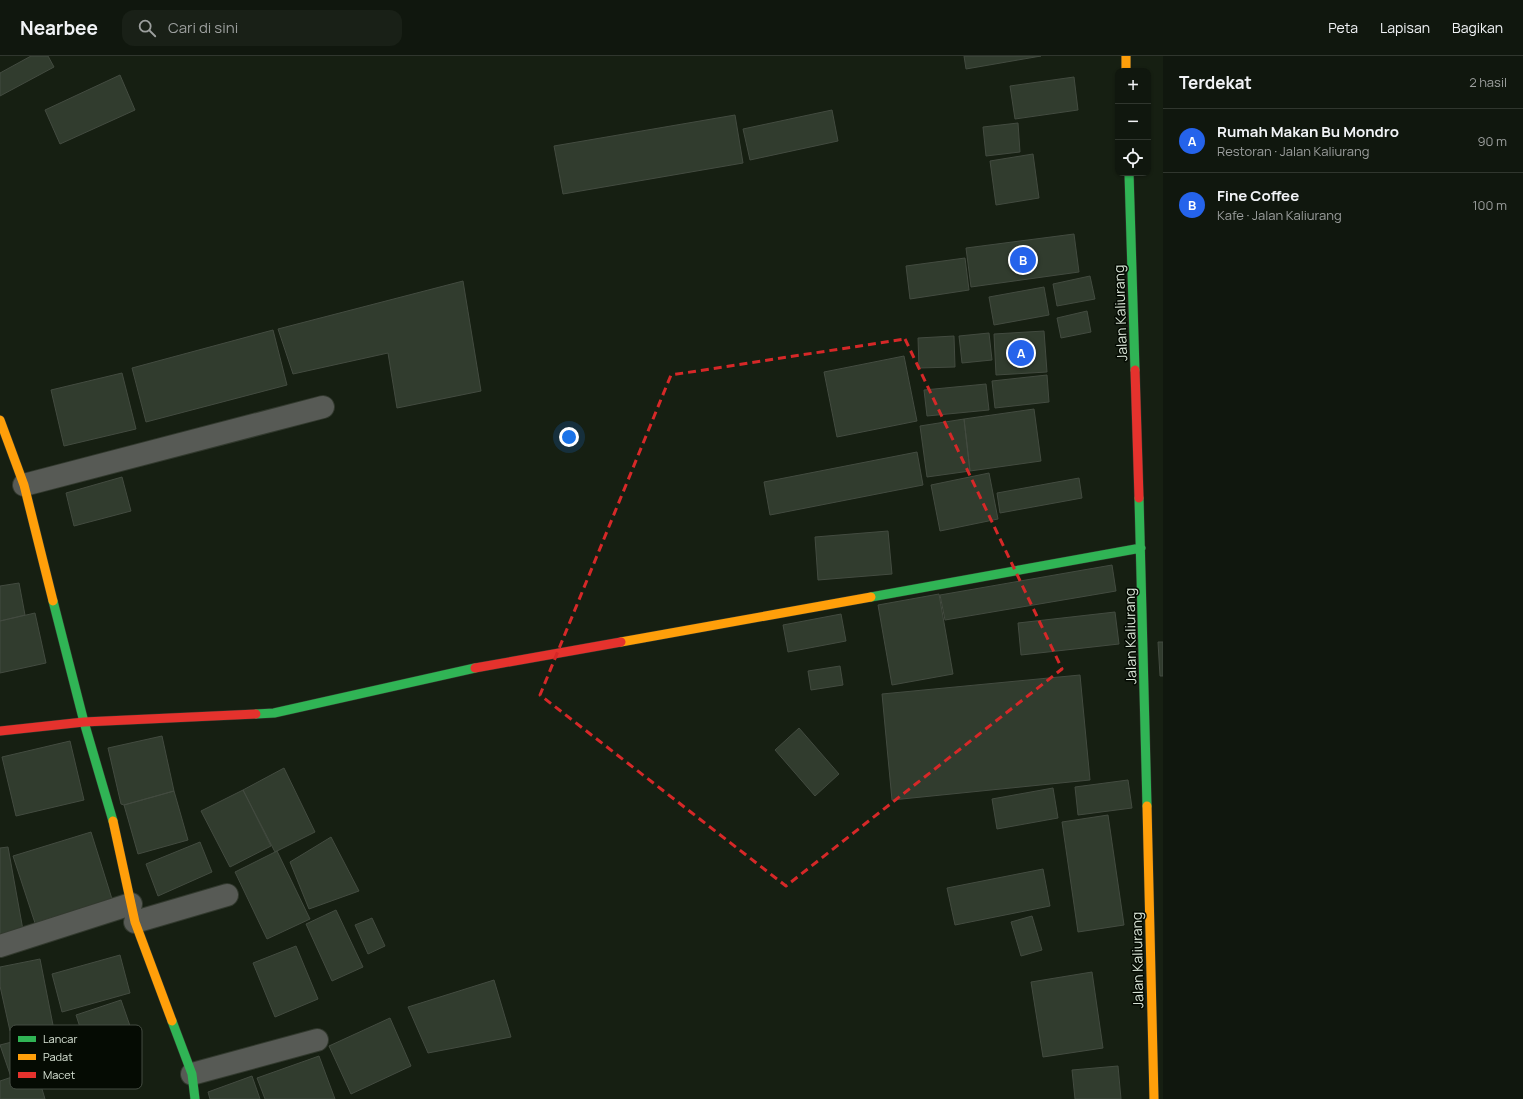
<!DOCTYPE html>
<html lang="id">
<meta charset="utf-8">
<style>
body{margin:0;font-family:Manrope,sans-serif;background:#192017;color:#f1f3f6}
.controls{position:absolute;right:12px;top:12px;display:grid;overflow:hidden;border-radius:8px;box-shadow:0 1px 3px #0004}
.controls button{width:36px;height:36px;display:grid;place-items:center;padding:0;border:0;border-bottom:1px solid #30362e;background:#10170e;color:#f1f3f6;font:20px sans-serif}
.you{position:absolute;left:569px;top:381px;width:14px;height:14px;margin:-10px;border:3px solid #fff;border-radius:50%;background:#1a73e8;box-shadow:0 0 0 6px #1a73e833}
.badge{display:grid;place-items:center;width:26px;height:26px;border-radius:50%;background:#2563eb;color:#fff;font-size:13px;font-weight:700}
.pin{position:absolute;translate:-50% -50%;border:2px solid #fff;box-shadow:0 1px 4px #0006}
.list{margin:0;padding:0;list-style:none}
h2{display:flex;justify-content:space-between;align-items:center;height:52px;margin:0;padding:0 16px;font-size:17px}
h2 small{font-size:13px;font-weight:400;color:#9c9f9e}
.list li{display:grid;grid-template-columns:26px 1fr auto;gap:12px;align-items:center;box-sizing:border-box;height:64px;padding:0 16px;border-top:1px solid #30362e}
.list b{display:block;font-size:15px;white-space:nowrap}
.list p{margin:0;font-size:13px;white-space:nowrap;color:#9c9f9e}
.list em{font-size:13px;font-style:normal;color:#9c9f9e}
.icon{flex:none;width:22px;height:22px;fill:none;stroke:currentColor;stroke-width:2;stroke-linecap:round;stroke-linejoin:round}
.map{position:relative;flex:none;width:1163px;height:1043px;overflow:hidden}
header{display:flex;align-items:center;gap:24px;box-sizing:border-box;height:56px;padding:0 20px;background:#10170e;border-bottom:1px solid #30362e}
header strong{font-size:19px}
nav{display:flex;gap:22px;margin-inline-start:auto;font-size:14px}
.search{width:280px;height:36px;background:#192017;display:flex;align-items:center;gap:10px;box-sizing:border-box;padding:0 14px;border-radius:12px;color:#9c9f9e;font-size:15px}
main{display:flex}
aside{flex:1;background:#10170e}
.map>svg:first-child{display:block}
.building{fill:#313c2e;stroke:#434b40}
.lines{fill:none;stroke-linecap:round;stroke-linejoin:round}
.street-casing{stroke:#32392e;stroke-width:24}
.fast-casing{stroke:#32392e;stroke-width:10}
.slow-casing{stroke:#32392e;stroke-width:10}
.jam-casing{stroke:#32392e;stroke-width:10}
.street{stroke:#575a55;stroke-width:22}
.fast{stroke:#30b455;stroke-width:9}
.slow{stroke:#ff9f0a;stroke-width:9}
.jam{stroke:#e5322d;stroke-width:9}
.marked{fill:none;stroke:#d62828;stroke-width:3;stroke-dasharray:8 5;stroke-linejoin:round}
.labels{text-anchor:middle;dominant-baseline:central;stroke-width:3;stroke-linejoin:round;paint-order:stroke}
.street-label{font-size:14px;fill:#d7e2d4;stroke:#050b03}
.key{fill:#050b03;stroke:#444c42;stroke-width:1}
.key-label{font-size:11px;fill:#d7e2d4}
</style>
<header>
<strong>Nearbee</strong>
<div class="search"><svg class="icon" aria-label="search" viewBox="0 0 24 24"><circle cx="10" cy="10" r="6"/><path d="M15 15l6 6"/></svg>Cari di sini</div>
<nav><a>Peta</a><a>Lapisan</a><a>Bagikan</a></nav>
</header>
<main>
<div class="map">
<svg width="1163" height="1043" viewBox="0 0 1163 1043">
<rect width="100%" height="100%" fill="#161f12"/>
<!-- building -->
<path class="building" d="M31,0H48L54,11L0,40V17Z
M964,0H1041L966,13Z
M120,19L135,54L60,88L45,54Z
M1074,21L1078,54L1015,63L1010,30Z
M832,54L838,85L750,104L743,73Z
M735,59L743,107L563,138L554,90Z
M1018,67L1020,96L986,100L983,71Z
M1033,98L1039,142L996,149L990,105Z
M1074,178L1079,216L971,231L966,192Z
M965,202L969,234L910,243L906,210Z
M1090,220L1095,243L1057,250L1053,228Z
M463,225L481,335L397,352L388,297L293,318L278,273Z
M1044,231L1049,259L994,269L989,241Z
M1087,255L1091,276L1061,282L1057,262Z
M273,274L287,329L146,366L132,312Z
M1044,275L1047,316L996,319L994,278Z
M989,277L992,304L962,307L959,280Z
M954,280L955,311L919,312L918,282Z
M904,300L917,365L837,381L824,316Z
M122,317L136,373L64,390L51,334Z
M1047,319L1049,346L995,352L992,325Z
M986,328L989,354L927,360L924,334Z
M1034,353L1041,405L970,415L964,363Z
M964,363L970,415L927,421L920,370Z
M917,396L923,429L770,459L764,426Z
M989,417L998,463L940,475L931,429Z
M122,421L131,455L74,470L66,437Z
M1079,422L1082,442L1000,457L997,437Z
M888,475L892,518L818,524L815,481Z
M1112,509L1116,535L945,564L940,539Z
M19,527L25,559L0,565V530Z
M939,538L953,618L892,629L878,549Z
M1115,556L1119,588L1021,599L1018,567Z
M35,557L46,607L0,617V565Z
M841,558L846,585L788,596L783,569Z
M1158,586H1163V620H1160Z
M840,610L843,629L811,634L808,615Z
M1080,619L1090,724L892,744L882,638Z
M799,672L839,718L815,740L775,694Z
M162,680L174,735L124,749L121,748L108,692Z
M70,685L84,744L16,760L2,701Z
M284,712L315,776L275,796L243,734Z
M1128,724L1132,752L1078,759L1075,731Z
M1053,732L1058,762L997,773L992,743Z
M243,734L271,790L230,811L201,755Z
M174,735L188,784L138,798L124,749Z
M1108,759L1124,869L1078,876L1062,766Z
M91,776L112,843L35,867L13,800Z
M331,781L359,835L309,853L290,806Z
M200,786L212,816L158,840L146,808Z
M8,791L23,874L0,882V792Z
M277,795L310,863L267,883L235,816Z
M1043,813L1050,850L955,869L947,832Z
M336,854L363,911L332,925L306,868Z
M1032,860L1042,894L1021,900L1011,866Z
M372,862L385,890L368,898L355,869Z
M296,890L318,943L275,961L253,907Z
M120,899L130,937L62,956L52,918Z
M40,903L53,969L10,975L0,930V911Z
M1092,916L1103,992L1043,1001L1031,926Z
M494,924L511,981L428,997L408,951Z
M121,944L136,987L90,1002L76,959Z
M390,962L411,1010L351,1038L329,990Z
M59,974L71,1006L36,1013L11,1021L0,989Z
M319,1000L335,1043H265L257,1022Z
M1118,1010L1121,1043H1075L1072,1014Z
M36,1013L45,1043H0V1025Z
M252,1020L260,1043H210L208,1036Z"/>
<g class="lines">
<defs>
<path id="street" d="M24,429L323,351
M135,866L227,839
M0,890L131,848
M192,1018L317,984"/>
<path id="fast" d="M1129,117L1135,314
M1139,442L1147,750
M871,541L1141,492
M53,545L84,666L113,765
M256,658L274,657L475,612
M172,965L192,1018L195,1043"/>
<path id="slow" d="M1126,0V15
M0,364L24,429L53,545
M621,586L871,541
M1147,750L1154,1043
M113,765L135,866L172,965"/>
<path id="jam" d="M1135,314L1139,442
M475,612L621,586
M0,675L84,666L256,658"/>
</defs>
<!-- street casing -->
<use href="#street" class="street-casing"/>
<!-- fast casing -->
<use href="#fast" class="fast-casing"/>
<!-- slow casing -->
<use href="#slow" class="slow-casing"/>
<!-- jam casing -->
<use href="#jam" class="jam-casing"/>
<!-- street -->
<use href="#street" class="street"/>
<!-- fast -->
<use href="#fast" class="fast"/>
<!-- slow -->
<use href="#slow" class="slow"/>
<!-- jam -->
<use href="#jam" class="jam"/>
</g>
<!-- marked area -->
<path class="marked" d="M905,283L1062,613L786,830L540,639L671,319Z"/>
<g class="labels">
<!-- street labels -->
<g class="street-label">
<text transform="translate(1120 257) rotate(-92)">Jalan Kaliurang</text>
<text transform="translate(1130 580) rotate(-91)">Jalan Kaliurang</text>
<text transform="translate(1137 904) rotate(-91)">Jalan Kaliurang</text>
</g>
</g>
<!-- legend -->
<rect x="10" y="969" width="132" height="64" rx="6" class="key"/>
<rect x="18" y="980" width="18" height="6" fill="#30b455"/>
<rect x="18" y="998" width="18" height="6" fill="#ff9f0a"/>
<rect x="18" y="1016" width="18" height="6" fill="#e5322d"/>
<g class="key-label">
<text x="43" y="987">Lancar</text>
<text x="43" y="1005">Padat</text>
<text x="43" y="1023">Macet</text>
</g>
</svg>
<div class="controls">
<button>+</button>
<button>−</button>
<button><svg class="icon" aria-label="locate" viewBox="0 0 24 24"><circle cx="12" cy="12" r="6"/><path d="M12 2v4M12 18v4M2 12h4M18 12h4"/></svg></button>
</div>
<div class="you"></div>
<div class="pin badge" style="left:1021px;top:297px">A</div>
<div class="pin badge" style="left:1023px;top:204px">B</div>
</div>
<aside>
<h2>Terdekat<small>2 hasil</small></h2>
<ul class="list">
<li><span class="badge">A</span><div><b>Rumah Makan Bu Mondro</b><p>Restoran · Jalan Kaliurang</p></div><em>90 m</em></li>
<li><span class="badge">B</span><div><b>Fine Coffee</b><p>Kafe · Jalan Kaliurang</p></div><em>100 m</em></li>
</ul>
</aside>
</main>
